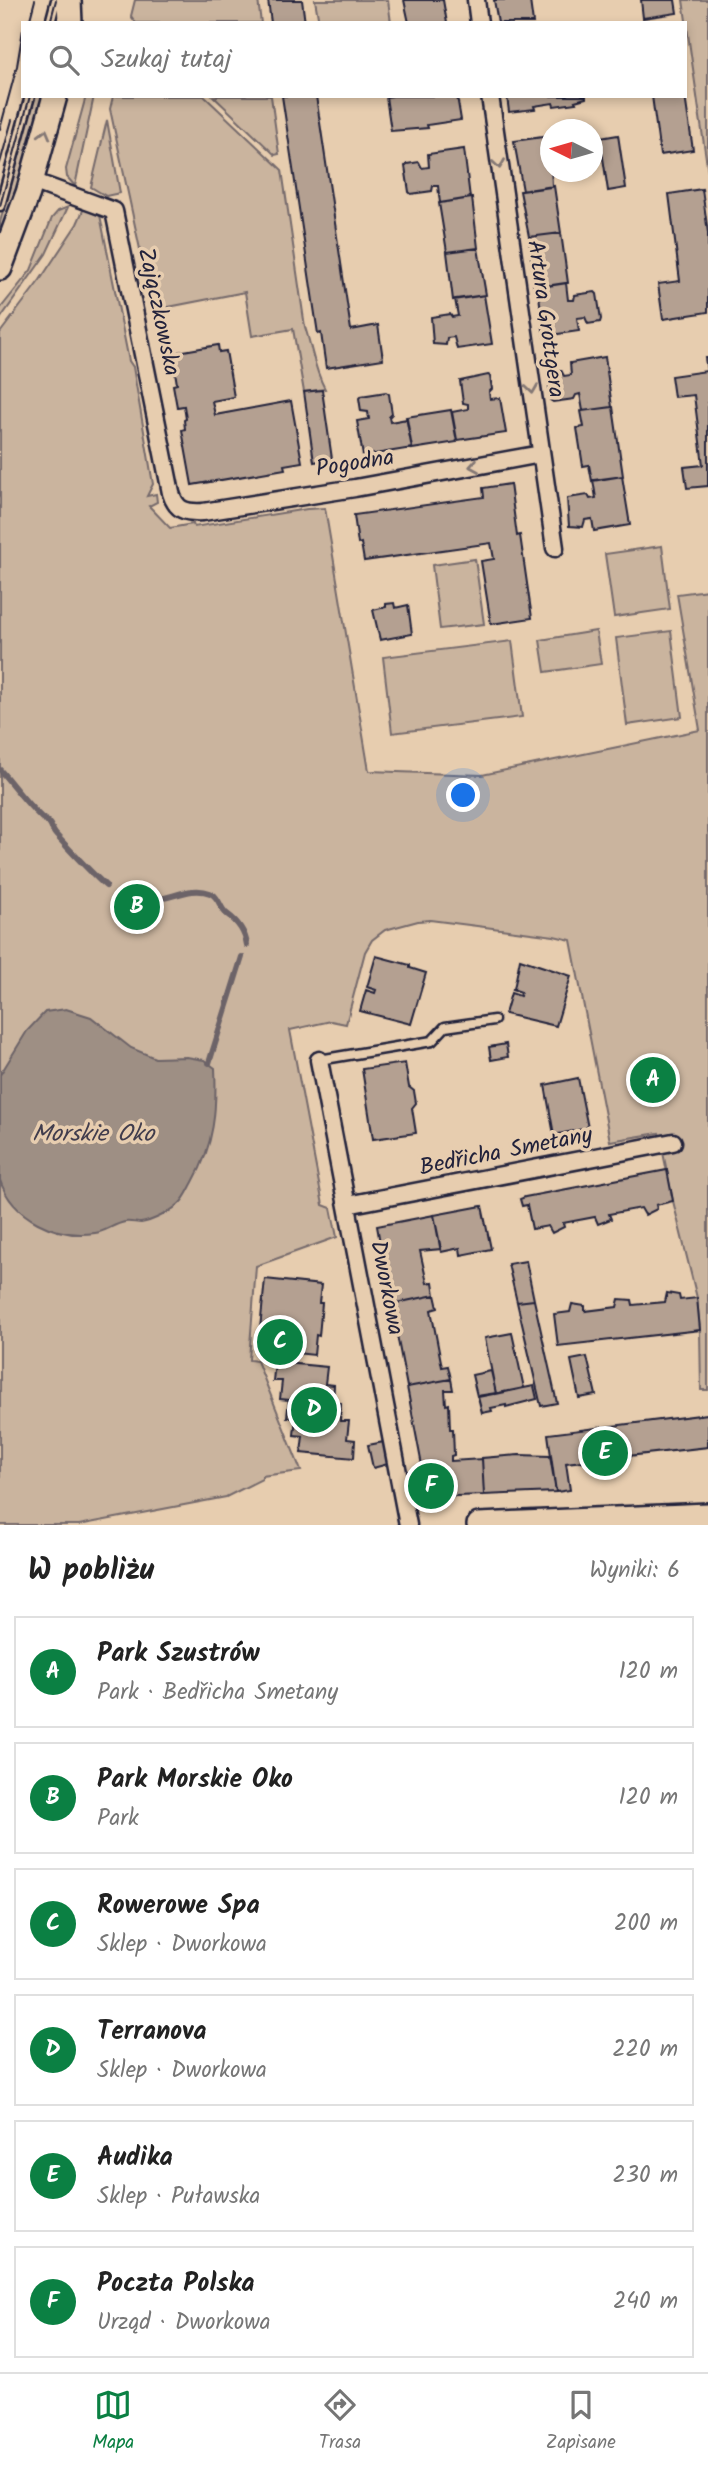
<!DOCTYPE html>
<html lang="pl">
<meta charset="utf-8">
<style>
body{margin:0;font-family:Kalam,sans-serif;background:#f6f6f6;color:#222}
.compass{position:absolute;left:540px;top:119px;width:63px;height:63px;border-radius:50%;background:#fff;box-shadow:0 4px 10px #0003;rotate:275deg}
.you{position:absolute;left:464px;top:796px;width:24px;height:24px;margin:-18px;border:5px solid #fff;border-radius:50%;background:#1a73e8;box-shadow:0 0 0 10px #1a73e833}
.badge{display:grid;place-items:center;width:46px;height:46px;border-radius:50%;background:#0b8043;color:#fff;font-size:23px;font-weight:700}
.pin{position:absolute;translate:-50% -50%;border:4px solid #fff;box-shadow:0 2px 7px #0006}
.list{margin:0;padding:0;list-style:none}
h2{display:flex;justify-content:space-between;align-items:center;height:91px;margin:0;padding:0 28px;font-size:30px}
h2 small{font-size:23px;font-weight:400;color:#767676}
.list li{display:grid;grid-template-columns:46px 1fr auto;gap:21px;align-items:center;box-sizing:border-box;height:112px;margin:0 14px 14px;padding:0 14px;border:2px solid #e0e0e0;border-radius:0px}
.list b{display:block;font-size:26px;white-space:nowrap}
.list p{margin:0;font-size:23px;white-space:nowrap;color:#767676}
.list em{font-size:23px;font-style:normal;color:#767676}
.icon{flex:none;width:38px;height:38px;fill:none;stroke:currentColor;stroke-width:2;stroke-linecap:round;stroke-linejoin:round}
.map{position:relative;flex:none;width:708px;height:1525px;overflow:hidden}
.search{position:absolute;background:#fff;box-shadow:0 4px 10px #0003;left:21px;right:21px;top:21px;height:77px;display:flex;align-items:center;gap:18px;box-sizing:border-box;padding:0 24px;border-radius:0px;color:#767676;font-size:26px}
.sheet{height:847px;background:#fff}
nav{display:flex;justify-content:space-around;align-items:center;box-sizing:border-box;height:98px;border-top:2px solid #e0e0e0;background:#fff;font-size:19px;color:#767676}
nav a{display:grid;justify-items:center;gap:4px}
nav .on{color:#0b8043}
.map>svg:first-child{display:block}
.green{fill:#cab49e;stroke:#766b6c;stroke-width:2}
.water{fill:#9e8f84;stroke:#6c6367;stroke-width:2}
.lines{fill:none;stroke-linecap:round;stroke-linejoin:round}
.stream{stroke:#6c6367;stroke-width:6}
.building{fill:#b4a091;stroke:#22223b;stroke-width:2}
.service-casing{stroke:#22223b;stroke-width:13}
.minor-casing{stroke:#22223b;stroke-width:21}
.secondary-casing{stroke:#22223b;stroke-width:28}
.service{stroke:#e7cdaf;stroke-width:8}
.minor{stroke:#e7cdaf;stroke-width:16}
.secondary{stroke:#e7cdaf;stroke-width:23}
.tram{stroke:#22223b;stroke-width:2}
.oneway{stroke:#847875}
.labels{text-anchor:middle;dominant-baseline:central;stroke-width:7;stroke-linejoin:round;paint-order:stroke}
.street-label{font-size:23px;fill:#22223b;stroke:#e7cdaf}
.water-label{font-size:24px;font-style:italic;fill:#413d4d;stroke:#e7cdaf}
</style>
<div class="map">
<svg width="708" height="1525" viewBox="0 0 708 1525">
<rect width="100%" height="100%" fill="#e7cdaf"/>
<filter id="ink" filterUnits="userSpaceOnUse"><feTurbulence type="fractalNoise" baseFrequency=".0143" numOctaves="2"/><feDisplacementMap in="SourceGraphic" scale="14" xChannelSelector="R" yChannelSelector="G"/><feConvolveMatrix kernelMatrix="1 2 1 2 8 2 1 2 1" color-interpolation-filters="sRGB"/></filter>
<g filter="url(#ink)">
<!-- green -->
<path class="green" d="M135,0H258L261,23H136L131,16Z
M315,0H388L391,23H319Z
M683,0H708V172Z
M35,96H43L18,188L0,239V222Z
M86,96H94L75,186L67,177L66,169Z
M113,96H204L282,170L305,327C312,348 314,369 325,389L304,392L293,329L252,336L245,292L153,310L110,109Z
M213,96H271L279,154L275,155Z
M107,120L120,193L106,196L91,187Z
M68,207L46,254L0,319V309L31,270L52,218L58,211Z
M84,208L100,215L129,361L133,367L153,484L147,496L156,494L157,502L149,506L170,528L193,524L194,527L307,509L325,508L369,771L482,775L700,730L677,594L708,590V1390H701L700,1330L697,1298L673,1201L659,1133L610,1141L571,940L554,936L430,920L418,921L385,930L372,940L365,952L346,1024L331,1021L290,1030L323,1205L331,1208L337,1237L256,1266L249,1360L257,1361L301,1471L262,1476V1479L226,1497L79,1525H0V333L40,280L77,224Z
M662,546L670,609L614,617L605,554Z
M475,559L484,624L440,629L432,565Z
M596,631L601,664L545,672L540,640Z
M671,631L682,717L627,725L616,638Z
M512,641L522,717L392,733L383,657Z"/>
<!-- water -->
<path class="water" d="M66,1009L91,1017L131,1048L155,1058L187,1057L204,1060L215,1068C217,1110 214,1145 193,1182C189,1189 185,1199 179,1204C170,1212 153,1221 141,1223C136,1223 130,1221 125,1222C114,1224 105,1232 95,1233C57,1239 12,1218 0,1180V1075L27,1031L45,1012Z"/>
<g class="lines">
<!-- stream -->
<path class="stream" d="M0,770C13,785 25,802 40,816C42,819 46,820 48,822C52,826 53,833 57,836C73,853 88,870 106,886
M117,894C126,898 140,900 150,900C170,900 191,885 210,893C220,897 219,908 227,914C238,922 245,931 247,945
M209,1063L242,957"/>
</g>
<!-- building -->
<path class="building" d="M268,0H302L305,23H271Z
M404,0H443L447,23H409Z
M494,0H533L530,1L533,23H498Z
M641,0H675L677,13L643,18Z
M282,96H316L351,330L378,325L383,359L326,368L321,333L318,334Z
M393,96H457L461,120L427,125L428,128L391,131L386,97Z
M507,96H586V98L575,101L576,103L554,106L553,103L534,106L535,109L509,112Z
M652,96H685L693,150L660,155Z
M618,135L626,188L608,191L600,138Z
M550,136L552,187L523,191L514,141Z
M464,149L470,198L440,203L438,186H433L432,191L411,194L409,192L405,166L407,164L419,162L422,168L429,167L428,154Z
M554,186L561,233L529,237L520,191Z
M702,189L708,233V312L663,319L658,284L680,281L669,194Z
M472,198L478,248L447,252L439,203Z
M561,233L568,283L534,288L529,237Z
M478,248L486,295L453,300L447,252Z
M566,283L568,300H574L575,295L595,292L597,294L601,319L600,322L588,324L585,317L577,318L579,331L544,336L538,287Z
M484,295L492,344L457,349L454,337L447,338L446,345L433,344L431,317L450,314L452,317L458,316L455,299Z
M218,345L219,352L226,351L234,397L212,401L215,415L291,401L302,462L284,465L285,469L192,485L182,430L185,429L184,420L186,419L184,406L177,407L173,385L177,384L172,353Z
M605,357L612,407L583,411L580,394L576,395L574,399L553,402L550,400L548,371L561,370L564,376L571,375L570,363Z
M705,358H708V486L687,488L684,467L703,465L694,395L674,397L671,376L707,371Z
M488,375L490,376L492,389L489,392L490,399L500,398L506,433L457,440L452,412L468,409V404L463,403L460,381Z
M322,390L332,459L314,462L304,392Z
M386,392L389,394L392,414L389,417L390,422L407,419L412,448L363,456L357,421L369,419L368,412L361,411L359,398L361,396Z
M613,407L623,476L592,481L589,465L583,466L577,428L584,427L581,411Z
M451,410L457,442L412,449L406,417Z
M622,476L630,525L594,531L592,519L585,520L583,527L569,526L567,498L588,495L590,499L596,498L593,480Z
M510,484L517,536L520,535L532,618L491,624L481,561L494,559L491,543L364,561L361,543L358,544L354,515L484,497L483,488Z
M394,603L395,608L408,605L412,634L380,640L373,610L386,607V604Z
M376,956L410,965V968L426,973L411,1024L360,1011L366,990L375,993L376,990L367,987Z
M520,959L571,976L556,1026L505,1014L511,993L520,996L521,992L512,989H514Z
M506,1044L508,1057L491,1060L489,1047Z
M405,1063L409,1087L414,1091L416,1103L412,1108L416,1133L373,1139L362,1069Z
M578,1078L588,1128L554,1135L545,1085Z
M667,1170L673,1201L656,1205L657,1209L645,1215L641,1208L609,1214L611,1219L598,1224L595,1217L563,1223L564,1227L552,1233L548,1226L532,1229L527,1205L522,1206L520,1199L525,1197Z
M482,1206L491,1249L461,1255L460,1248L441,1252L434,1215Z
M434,1215L441,1249L420,1251L427,1283L433,1282L435,1295L391,1304L377,1226Z
M526,1261L534,1300L517,1302L508,1264Z
M265,1279L321,1285L319,1303H322L319,1336L316,1335L314,1355L258,1349Z
M667,1293L679,1295L680,1300L697,1298L700,1330L558,1346L554,1314L570,1312L572,1304L585,1306V1311L617,1307L619,1299L632,1300L633,1305L665,1302Z
M435,1295L438,1308L431,1310L442,1367L448,1366L451,1379L407,1387L391,1304Z
M534,1300L557,1403L541,1406L517,1302Z
M512,1333L524,1388L496,1394L485,1338Z
M587,1357L596,1395L579,1398L571,1360Z
M275,1362L327,1367L325,1384L334,1385L333,1403H341L340,1421H349L347,1439L355,1440L354,1458L301,1453L303,1436L294,1435L296,1417H287L289,1400L280,1399L282,1381H273Z
M491,1371L496,1393L477,1396L472,1375Z
M451,1379L453,1390H445L446,1405L449,1404L450,1429H453L454,1455L451,1456V1461L482,1459L484,1495L428,1497L407,1387Z
M534,1386L537,1399L506,1407V1405L491,1408L492,1411L482,1413L478,1397Z
M708,1414V1447L566,1463L570,1490L556,1492L548,1434Z
M384,1442L388,1464L373,1468L368,1445Z
M519,1455L550,1456L556,1492L484,1495L482,1458Z"/>
<g class="lines">
<defs>
<path id="service" d="M50,23L56,0
M0,206L30,96
M319,1060L432,1041L445,1027L494,1020"/>
<path id="minor" d="M476,0L479,23
M490,96L555,548
M32,181L114,211L171,493C176,510 185,513 203,512L355,488L541,454
M319,1060L408,1525
M347,1205L673,1142"/>
<path id="secondary" d="M69,0L70,23
M0,268L28,193L55,96
M479,1525L708,1515"/>
</defs>
<!-- service casing -->
<use href="#service" class="service-casing"/>
<!-- minor casing -->
<use href="#minor" class="minor-casing"/>
<!-- secondary casing -->
<use href="#secondary" class="secondary-casing"/>
<!-- service -->
<use href="#service" class="service"/>
<!-- minor -->
<use href="#minor" class="minor"/>
<!-- secondary -->
<use href="#secondary" class="secondary"/>
<!-- tram -->
<path class="tram" d="M29,23L35,0
M50,23L56,0
M0,129L17,66L23,30
M0,163L12,120
M0,206L30,96"/>
</g>
<!-- one-way arrows -->
<defs><path id="oneway-chevron" d="M-2-3.5L2.5 0L-2 3.5" fill="none" stroke-width="1.6" stroke-linecap="round" stroke-linejoin="round" transform="scale(1.75)"/></defs>
<g class="oneway">
<use href="#oneway-chevron" transform="translate(45 134) rotate(-75)"/>
<use href="#oneway-chevron" transform="translate(499 164) rotate(82)"/>
<use href="#oneway-chevron" transform="translate(532 389) rotate(82)"/>
<use href="#oneway-chevron" transform="translate(474 466) rotate(170)"/>
</g>
</g>
<g class="labels">
<!-- street labels -->
<g class="street-label">
<text transform="translate(158 312) rotate(78)">Zajączkowska</text>
<text transform="translate(545 319) rotate(82)">Artura Grottgera</text>
<text transform="translate(355 464) rotate(-9)">Pogodna</text>
<text transform="translate(506 1152) rotate(-11)">Bedřicha Smetany</text>
<text transform="translate(386 1288) rotate(79)">Dworkowa</text>
</g>
<!-- water labels -->
<g class="water-label">
<text x="93" y="1134">Morskie Oko</text>
</g>
</g>
</svg>
<svg class="compass" viewBox="-18 -18 36 36"><path d="M0-13l5 13h-10z" fill="#e53935"/><path d="M0 13l5-13h-10z" fill="#767676"/></svg>
<div class="you"></div>
<div class="pin badge" style="left:653px;top:1080px">A</div>
<div class="pin badge" style="left:137px;top:907px">B</div>
<div class="pin badge" style="left:280px;top:1342px">C</div>
<div class="pin badge" style="left:314px;top:1410px">D</div>
<div class="pin badge" style="left:605px;top:1453px">E</div>
<div class="pin badge" style="left:431px;top:1486px">F</div>
<div class="search"><svg class="icon" aria-label="search" viewBox="0 0 24 24"><circle cx="10" cy="10" r="6"/><path d="M15 15l6 6"/></svg>Szukaj tutaj</div>
</div>
<section class="sheet">
<h2>W pobliżu<small>Wyniki: 6</small></h2>
<ul class="list">
<li><span class="badge">A</span><div><b>Park Szustrów</b><p>Park · Bedřicha Smetany</p></div><em>120 m</em></li>
<li><span class="badge">B</span><div><b>Park Morskie Oko</b><p>Park</p></div><em>120 m</em></li>
<li><span class="badge">C</span><div><b>Rowerowe Spa</b><p>Sklep · Dworkowa</p></div><em>200 m</em></li>
<li><span class="badge">D</span><div><b>Terranova</b><p>Sklep · Dworkowa</p></div><em>220 m</em></li>
<li><span class="badge">E</span><div><b>Audika</b><p>Sklep · Puławska</p></div><em>230 m</em></li>
<li><span class="badge">F</span><div><b>Poczta Polska</b><p>Urząd · Dworkowa</p></div><em>240 m</em></li>
</ul>
</section>
<nav>
<a class="on"><svg class="icon" aria-label="map" viewBox="0 0 24 24"><path d="M3 6l6-2 6 2 6-2v14l-6 2-6-2-6 2zM9 4v14M15 6v14"/></svg>Mapa</a>
<a><svg class="icon" aria-label="directions" viewBox="0 0 24 24"><path d="M12 3l9 9-9 9-9-9zM9 14v-3h6M13 9l2 2-2 2"/></svg>Trasa</a>
<a><svg class="icon" aria-label="saved" viewBox="0 0 24 24"><path d="M7 4h10v16l-5-4-5 4z"/></svg>Zapisane</a>
</nav>
